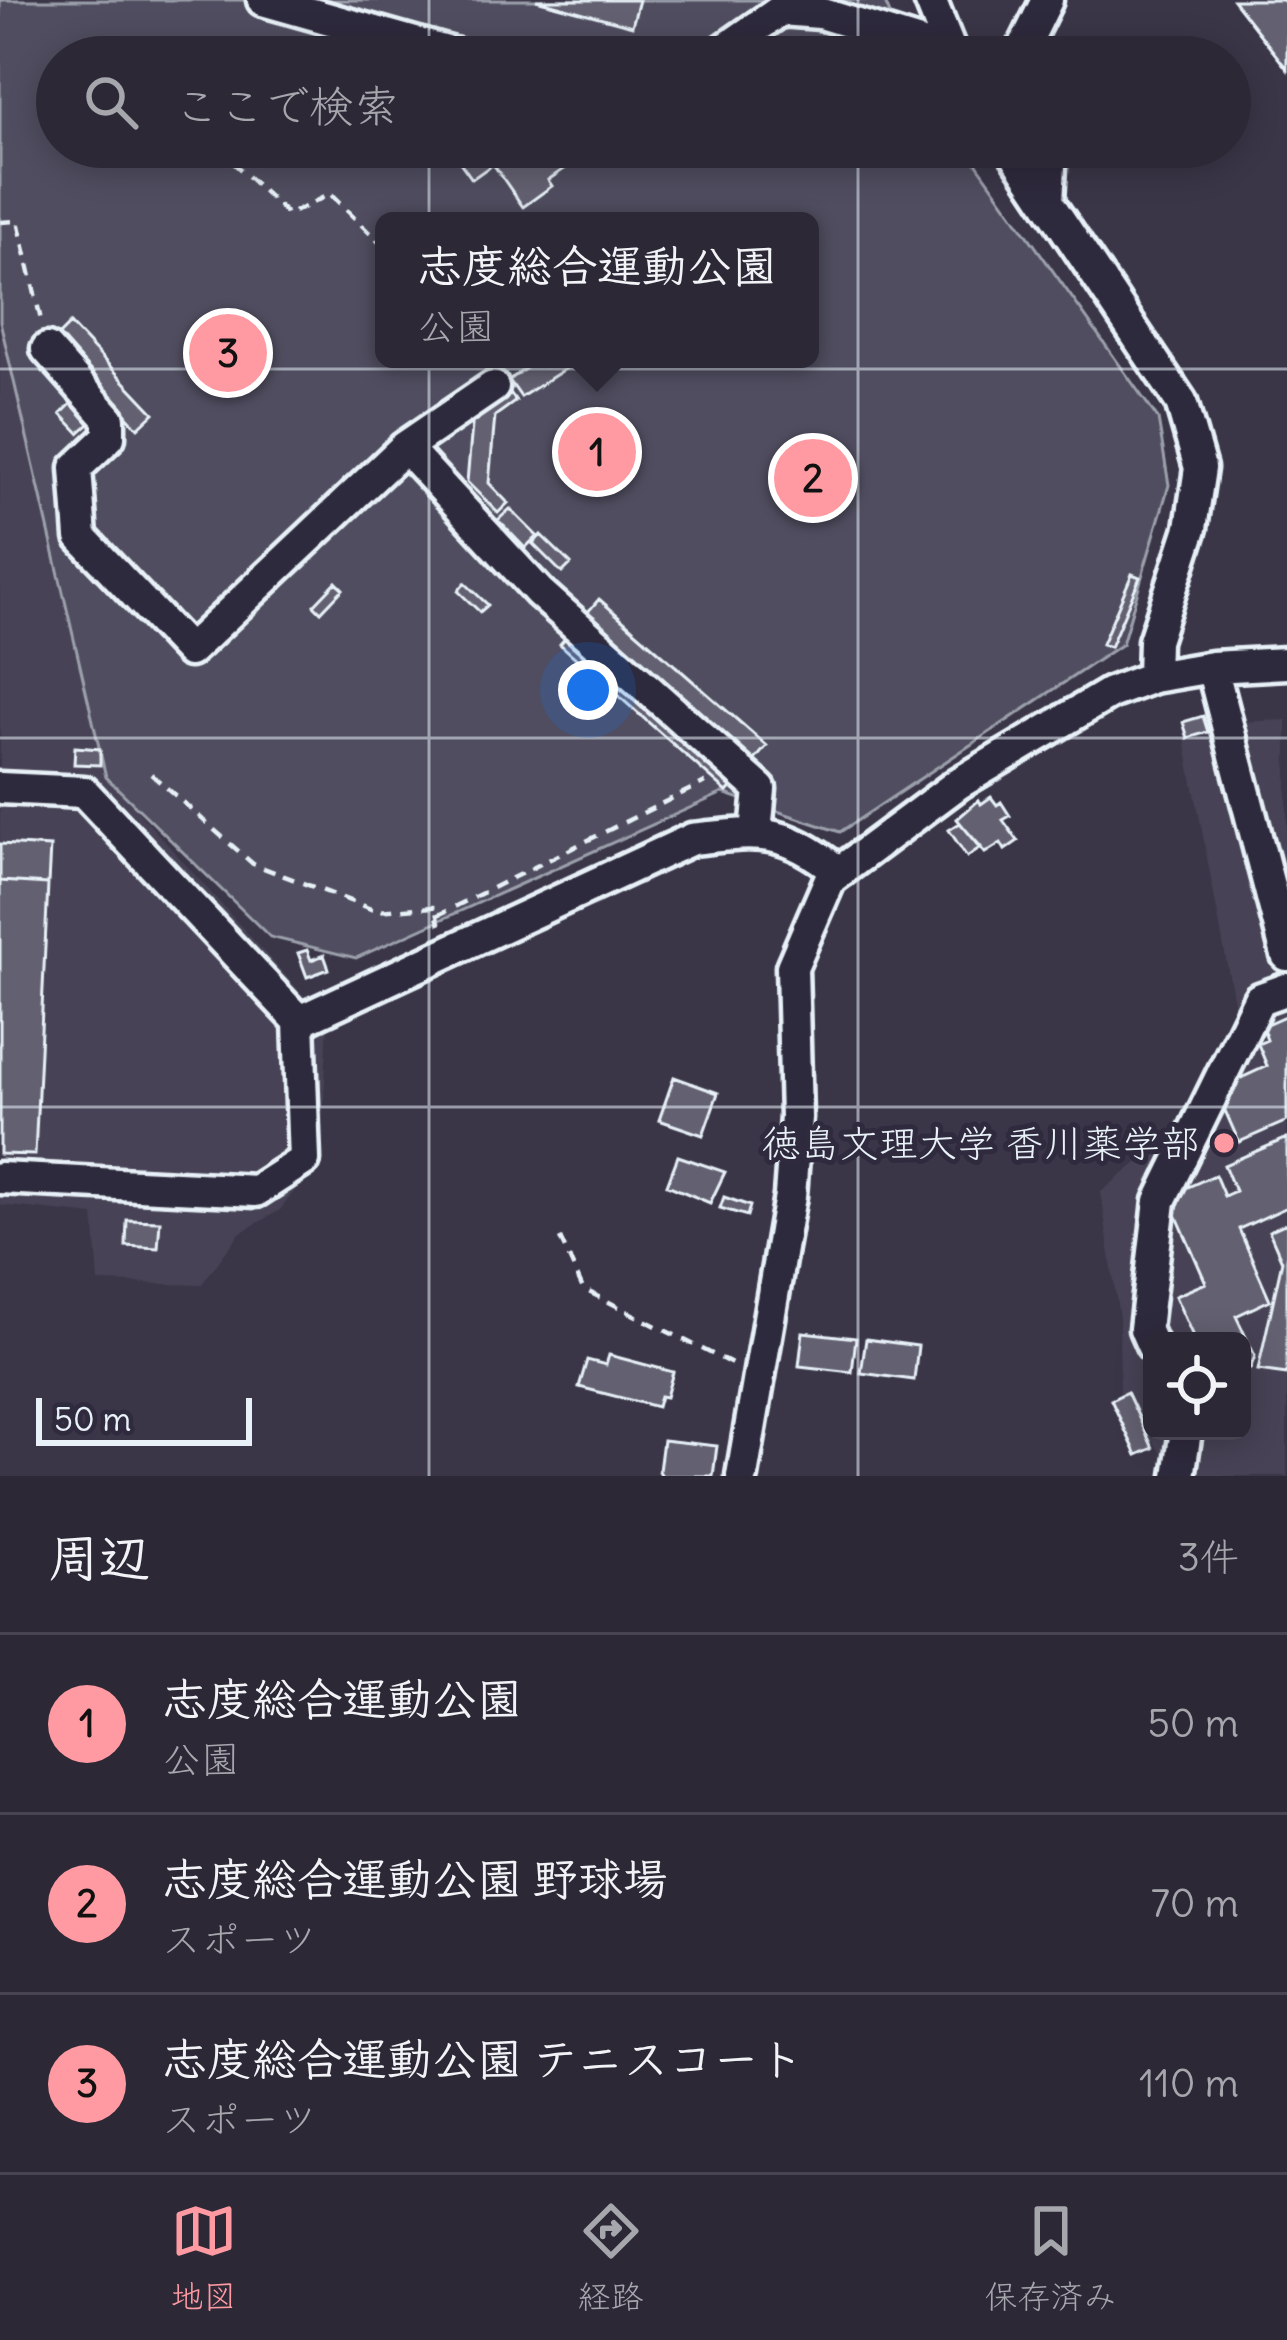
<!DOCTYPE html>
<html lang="ja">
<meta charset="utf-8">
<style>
body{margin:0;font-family:Delius,"Klee One",sans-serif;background:#383442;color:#f1f3f6}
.controls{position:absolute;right:36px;bottom:36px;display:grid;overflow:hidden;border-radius:18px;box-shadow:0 6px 30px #0003}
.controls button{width:108px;height:108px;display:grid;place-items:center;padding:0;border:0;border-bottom:3px solid #484451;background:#2c2836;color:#f1f3f6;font:60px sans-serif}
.scale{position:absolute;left:36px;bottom:30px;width:216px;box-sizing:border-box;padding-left:12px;border:6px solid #e8f1f8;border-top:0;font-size:33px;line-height:42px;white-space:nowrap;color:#e8f1f8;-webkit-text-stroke:9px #2f2a3d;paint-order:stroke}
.you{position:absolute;left:588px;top:690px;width:42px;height:42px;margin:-30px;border:9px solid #fff;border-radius:50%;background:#1a73e8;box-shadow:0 0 0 18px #1a73e833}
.badge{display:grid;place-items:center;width:78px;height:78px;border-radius:50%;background:#ff9aa2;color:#111;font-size:39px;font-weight:700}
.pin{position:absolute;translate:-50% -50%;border:6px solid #fff;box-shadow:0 3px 12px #0006}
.popup{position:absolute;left:375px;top:212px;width:444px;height:156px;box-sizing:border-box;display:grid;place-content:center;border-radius:18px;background:#2c2836;filter:drop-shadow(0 3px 9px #0005);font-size:39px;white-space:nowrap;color:#a6a6ad}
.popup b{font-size:45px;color:#f1f3f6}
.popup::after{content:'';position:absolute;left:50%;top:100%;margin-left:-24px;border:24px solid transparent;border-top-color:#2c2836}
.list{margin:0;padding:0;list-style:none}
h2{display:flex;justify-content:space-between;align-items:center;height:156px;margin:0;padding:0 48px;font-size:51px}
h2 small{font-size:39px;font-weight:400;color:#a6a6ad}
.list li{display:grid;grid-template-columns:78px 1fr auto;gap:36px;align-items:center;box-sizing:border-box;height:180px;padding:0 48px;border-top:3px solid #484451}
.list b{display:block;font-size:45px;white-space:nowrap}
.list p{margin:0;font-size:39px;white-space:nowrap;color:#a6a6ad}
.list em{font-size:39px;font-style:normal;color:#a6a6ad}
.icon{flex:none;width:66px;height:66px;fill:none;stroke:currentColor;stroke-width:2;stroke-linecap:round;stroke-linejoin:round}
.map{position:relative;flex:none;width:1287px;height:1476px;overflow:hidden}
.search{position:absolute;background:#2c2836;box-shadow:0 6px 30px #0003;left:36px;right:36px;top:36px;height:132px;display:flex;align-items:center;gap:30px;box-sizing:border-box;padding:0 42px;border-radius:66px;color:#a6a6ad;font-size:45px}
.sheet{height:696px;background:#2c2836}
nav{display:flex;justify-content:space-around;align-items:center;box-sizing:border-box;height:168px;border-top:3px solid #484451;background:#2c2836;font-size:33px;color:#a6a6ad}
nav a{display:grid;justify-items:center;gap:6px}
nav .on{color:#ff9aa2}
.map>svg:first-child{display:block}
.built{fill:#464354;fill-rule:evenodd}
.green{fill:#504e5f;stroke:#9ca0ac;stroke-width:3;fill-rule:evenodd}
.building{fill:#636171;stroke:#e8f1f8;stroke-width:3}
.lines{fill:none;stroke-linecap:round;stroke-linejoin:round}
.minor-casing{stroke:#e8f1f8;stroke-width:39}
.path{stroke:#e8f1f8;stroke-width:4.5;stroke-dasharray:12 9;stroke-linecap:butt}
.minor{stroke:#2f2a3d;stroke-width:30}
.grid{fill:none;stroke:#e8f1f8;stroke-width:3;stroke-opacity:0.55}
.poi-dot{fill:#ff9aa2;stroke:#2f2a3d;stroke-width:4.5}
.labels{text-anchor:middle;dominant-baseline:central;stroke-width:10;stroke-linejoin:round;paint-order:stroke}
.poi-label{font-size:39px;fill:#e8f1f8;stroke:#2f2a3d;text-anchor:end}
</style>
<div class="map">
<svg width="1287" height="1476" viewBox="0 0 1287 1476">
<rect width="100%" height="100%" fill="#3a3648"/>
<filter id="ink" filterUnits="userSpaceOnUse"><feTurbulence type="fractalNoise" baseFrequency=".00833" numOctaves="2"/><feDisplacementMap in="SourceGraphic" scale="24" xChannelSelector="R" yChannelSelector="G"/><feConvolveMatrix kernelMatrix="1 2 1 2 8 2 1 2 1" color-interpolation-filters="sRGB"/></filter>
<g filter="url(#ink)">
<!-- built -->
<path class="built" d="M0,321L106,776L328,1023L321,1157L280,1210L240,1233L201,1285L99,1282L94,1215L0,1205Z
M1287,720V1476H1174V1469L1120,1399L1119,1318L1101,1192L1221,1095L1240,1034L1182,724ZM1152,1341H1242V1431H1152Z"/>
<!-- green -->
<path class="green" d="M0,0H884L908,57H57V147H965L1158,419L1169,485L1122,644L840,832L723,793L356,958L270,937L106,777L0,321ZM384,221H810V359H384Z"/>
<!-- building -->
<path class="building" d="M536,0H639L632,26Z
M1233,0H1283L1287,5V69Z
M449,147H571L573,150L567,154L573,163L548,180L552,186L523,207L493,164L472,179Z
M70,324L154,413L138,428L54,340Z
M222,330L230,338L212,357L203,349Z
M539,359L546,366L556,359H581L521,397L509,380Z
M508,390L516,401L495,416L489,483L508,503L498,513L467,482L473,414Z
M78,397L97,417L79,433L61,414Z
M510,509L537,536L525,548L498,520Z
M541,535L571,564L562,573L533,544Z
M1132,574L1140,577L1110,647L1102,644Z
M336,582L343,589L321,612L314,605Z
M465,583L488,605L480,612L458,591Z
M599,599L767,746L727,792L560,644Z
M1203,716L1208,732L1188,738L1183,722Z
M75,747L100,749V765L74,764Z
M991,797L997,805L1001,802L1010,816L1003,820L1018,841L1005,850L1001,843L985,853L957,819L979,800L981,804Z
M960,823L981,847L967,857L949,830Z
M0,844L50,847L48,884L0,881Z
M0,881L48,884L35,1155L0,1154Z
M307,950L311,960L324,955L329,969L307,977L298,953Z
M1287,1015V1121L1239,1142L1223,1106L1237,1080L1267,1066L1258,1044L1267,1040L1262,1026Z
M674,1077L718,1093L703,1135L659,1120Z
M1287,1138V1207L1239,1229L1270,1300L1236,1316L1255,1356L1250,1369L1242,1372V1341H1195L1175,1296L1206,1283L1168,1196L1215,1175L1224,1196L1235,1191L1224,1165Z
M678,1156L725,1172L710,1203L667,1185Z
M724,1197L750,1206L747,1216L720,1208Z
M127,1220L160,1221L158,1248L126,1246Z
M1287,1223V1374L1258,1370L1282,1261L1269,1231Z
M803,1332L856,1338L852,1372L799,1366Z
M866,1339L918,1346L914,1380L861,1373Z
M609,1355L673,1372L666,1397L660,1396L657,1407L579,1387L587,1360L606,1365Z
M1127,1392L1153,1448L1137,1455L1111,1400Z
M663,1440L717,1446L713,1476H662L659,1471Z"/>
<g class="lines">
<defs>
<path id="minor" d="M263,0L464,57
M930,0L953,57
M714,57L781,10L820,13L952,54
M1019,57L1047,0
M1011,147L1181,402L1200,468L1191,528L1154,641L1153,677
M1048,202L1051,147
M47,349L109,419V437L76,468L81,537L189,651L405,447L493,387
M405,447L539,592L760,789L756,833
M1212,667L1287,955
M0,788L84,792L299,1021L304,1160L256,1191L0,1178
M299,1021L692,839C758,832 782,827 836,870
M1152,1345L1145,1329L1160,1201L1259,999L1287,989
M742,1476L790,1196L796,1117L792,967L830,879L959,783L1110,693L1153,677L1212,667L1287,663
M1179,1476L1186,1431"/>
</defs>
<!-- minor casing -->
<use href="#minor" class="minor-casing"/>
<!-- path -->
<path class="path" d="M217,147L288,215L330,194L384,247
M0,222L18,221L41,320
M151,774L253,864L376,911L433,907L440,925
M436,916L705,782
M560,1238L583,1289L734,1365"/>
<!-- minor -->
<use href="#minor" class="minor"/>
</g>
</g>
<!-- grid -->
<path class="grid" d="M429,0V57M858,0V57M429,147V1476M858,147V1476M0,369H1287M0,738H1287M0,1107H1287"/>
<!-- markers -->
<circle class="poi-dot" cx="1224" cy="1143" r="12"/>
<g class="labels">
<!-- poi labels -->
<g class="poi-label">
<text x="1200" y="1143">徳島文理大学 香川薬学部</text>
</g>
</g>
</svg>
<div class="controls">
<button><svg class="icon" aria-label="locate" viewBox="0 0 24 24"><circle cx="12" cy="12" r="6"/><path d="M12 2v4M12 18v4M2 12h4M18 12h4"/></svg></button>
</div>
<div class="scale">50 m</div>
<div class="you"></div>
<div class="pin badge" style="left:597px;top:452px">1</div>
<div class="popup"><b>志度総合運動公園</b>公園</div>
<div class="pin badge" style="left:813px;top:478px">2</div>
<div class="pin badge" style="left:228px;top:353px">3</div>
<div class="search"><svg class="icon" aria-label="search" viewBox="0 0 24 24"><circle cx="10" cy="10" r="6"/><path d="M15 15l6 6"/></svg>ここで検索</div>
</div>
<section class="sheet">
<h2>周辺<small>3件</small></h2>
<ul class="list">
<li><span class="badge">1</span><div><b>志度総合運動公園</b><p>公園</p></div><em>50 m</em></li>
<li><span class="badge">2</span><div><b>志度総合運動公園 野球場</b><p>スポーツ</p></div><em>70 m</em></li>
<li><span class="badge">3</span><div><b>志度総合運動公園 テニスコート</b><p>スポーツ</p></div><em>110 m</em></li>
</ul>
</section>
<nav>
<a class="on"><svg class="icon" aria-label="map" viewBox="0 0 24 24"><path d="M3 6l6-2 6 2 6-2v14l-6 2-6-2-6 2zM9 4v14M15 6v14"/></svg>地図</a>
<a><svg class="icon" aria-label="directions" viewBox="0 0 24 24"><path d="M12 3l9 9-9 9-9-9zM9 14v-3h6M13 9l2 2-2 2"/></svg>経路</a>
<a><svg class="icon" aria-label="saved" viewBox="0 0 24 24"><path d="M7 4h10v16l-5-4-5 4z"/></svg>保存済み</a>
</nav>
